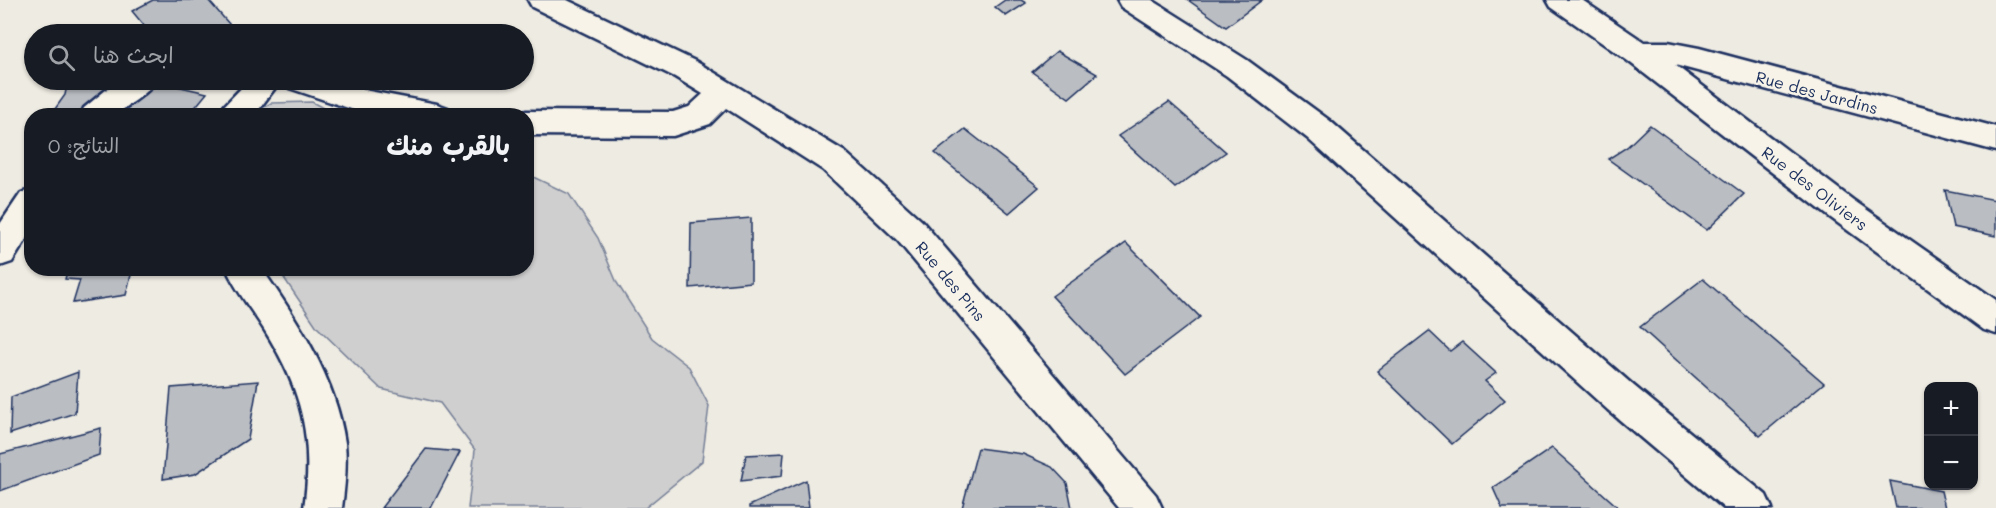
<!DOCTYPE html>
<html lang="ar">
<meta charset="utf-8">
<style>
body{margin:0;font-family:Mali,"Playpen Sans Arabic",sans-serif;background:#242831;color:#f1f3f6;direction:rtl}
.controls{position:absolute;right:18px;bottom:18px;display:grid;overflow:hidden;border-radius:12px;box-shadow:0 2px 4px #0004}
.controls button{width:54px;height:54px;display:grid;place-items:center;padding:0;border:0;border-bottom:2px solid #363941;background:#171b24;color:#f1f3f6;font:30px sans-serif}
.list{margin:0;padding:0;list-style:none}
h2{display:flex;justify-content:space-between;align-items:center;height:78px;margin:0;padding:0 24px;font-size:26px}
h2 small{font-size:20px;font-weight:400;color:#9ea1a6}
.icon{flex:none;width:33px;height:33px;fill:none;stroke:currentColor;stroke-width:2;stroke-linecap:round;stroke-linejoin:round}
.map{position:relative;flex:none;width:1996px;height:508px;overflow:hidden;direction:ltr}
.search{position:absolute;background:#171b24;box-shadow:0 2px 4px #0004;left:24px;top:24px;width:510px;height:66px;display:flex;align-items:center;gap:15px;box-sizing:border-box;padding:0 21px;border-radius:33px;color:#9ea1a6;font-size:22px}
.panel{position:absolute;background:#171b24;box-shadow:0 2px 4px #0004;left:24px;top:108px;width:510px;height:168px;border-radius:24px;direction:rtl}
.map>svg:first-child{display:block}
.green{fill:#cfcfcf;stroke:#757f96;stroke-width:1.5}
.building{fill:#babdc2;stroke:#1b2f5e;stroke-width:1.5}
.lines{fill:none;stroke-linecap:round;stroke-linejoin:round}
.minor-casing{stroke:#1b2f5e;stroke-width:5}
.minor{fill:#f7f3e8;fill-rule:evenodd}
.labels{text-anchor:middle;dominant-baseline:central;stroke-width:4.5;stroke-linejoin:round;paint-order:stroke}
.street-label{font-size:16px;fill:#1b2f5e;stroke:#f7f3e8}
</style>
<div class="map">
<svg width="1996" height="508" viewBox="0 0 1996 508">
<rect width="100%" height="100%" fill="#eeebe2"/>
<filter id="ink" filterUnits="userSpaceOnUse"><feTurbulence type="fractalNoise" baseFrequency=".0167" numOctaves="2"/><feDisplacementMap in="SourceGraphic" scale="12" xChannelSelector="R" yChannelSelector="G"/><feConvolveMatrix kernelMatrix="1 2 1 2 8 2 1 2 1" color-interpolation-filters="sRGB"/></filter>
<g filter="url(#ink)">
<!-- green -->
<path class="green" d="M312,102L336,115L249,116L271,103Z
M527,174L569,194L598,238L617,283L652,338L689,367L709,406L702,461L645,508H468L475,450L440,403L381,389L317,327L278,269L526,268Z"/>
<!-- building -->
<path class="building" d="M153,0H208L230,25L212,34H151L132,11Z
M1005,0H1021L1026,3L1006,16L995,7Z
M1188,0H1262L1226,27Z
M1057,51L1097,74L1069,98L1032,72Z
M68,80H115L84,116H50L65,95Z
M145,80H150L207,93L188,116H113Z
M1169,102L1226,152L1175,188L1118,136Z
M1650,125L1744,194L1707,230L1608,159L1627,147Z
M965,129L1039,187L1009,213L935,153Z
M1945,190L1996,200V236L1953,227Z
M751,218V282L690,288L691,223Z
M1126,243L1200,317L1125,374L1052,296Z
M68,268H147L132,271L126,295L73,303L80,280L65,279Z
M1703,279L1824,383L1760,436L1640,327Z
M1429,331L1450,351L1462,342L1496,373L1485,381L1505,400L1452,444L1377,371Z
M78,372L75,413L10,434L11,397Z
M258,381L248,439L195,474L163,479L171,388Z
M101,428L99,455L0,491V454Z
M978,448L1023,454L1052,467L1067,483L1072,508H962Z
M1552,448L1619,508H1502L1493,488Z
M426,449L460,452L431,508H381Z
M784,453L782,476L741,481L746,455Z
M806,480L809,508H749V506Z
M1890,481L1941,491L1945,508H1896Z"/>
<g class="lines">
<defs>
<path id="minor" d="M528,0H567L695,61L845,152L922,221L1156,495L1162,508H1119L898,241L823,170L726,108L710,124L673,136L526,135V116H515L526,111L673,112L689,107L703,94L675,77L532,7Z
M1117,0H1152L1247,60L1329,120L1634,386L1766,495L1772,508H1724L1608,410L1307,138L1227,76L1121,7Z
M1547,0H1582L1644,42H1668L1699,48L1996,127V151L1675,65L1853,200L1996,300V334L1984,330L1831,218L1628,61L1551,7Z
M118,80H156C148,95 128,104 115,116H80L84,108Z
M249,80H281L254,116H218L222,108Z
M285,80H333L369,91L437,104L448,108L452,116H372L289,88Z
M32,189V230L12,262L0,266V224L21,193Z
M226,268H261C298,320 336,379 345,443C347,465 345,486 342,508H304C314,439 302,390 265,331C252,310 236,291 226,268Z"/>
</defs>
<!-- minor casing -->
<use href="#minor" class="minor-casing"/>
<!-- minor -->
<use href="#minor" class="minor"/>
</g>
</g>
<g class="labels">
<!-- street labels -->
<g class="street-label">
<text transform="translate(1817 92) rotate(15)">Rue des Jardins</text>
<text transform="translate(1815 188) rotate(37)">Rue des Oliviers</text>
<text transform="translate(951 281) rotate(50)">Rue des Pins</text>
</g>
</g>
</svg>
<div class="controls">
<button>+</button>
<button>−</button>
</div>
<div class="search"><svg class="icon" aria-label="search" viewBox="0 0 24 24"><circle cx="10" cy="10" r="6"/><path d="M15 15l6 6"/></svg>ابحث هنا</div>
<section class="panel">
<h2>بالقرب منك<small>النتائج: 0</small></h2>
<ul class="list">
</ul>
</section>
</div>
